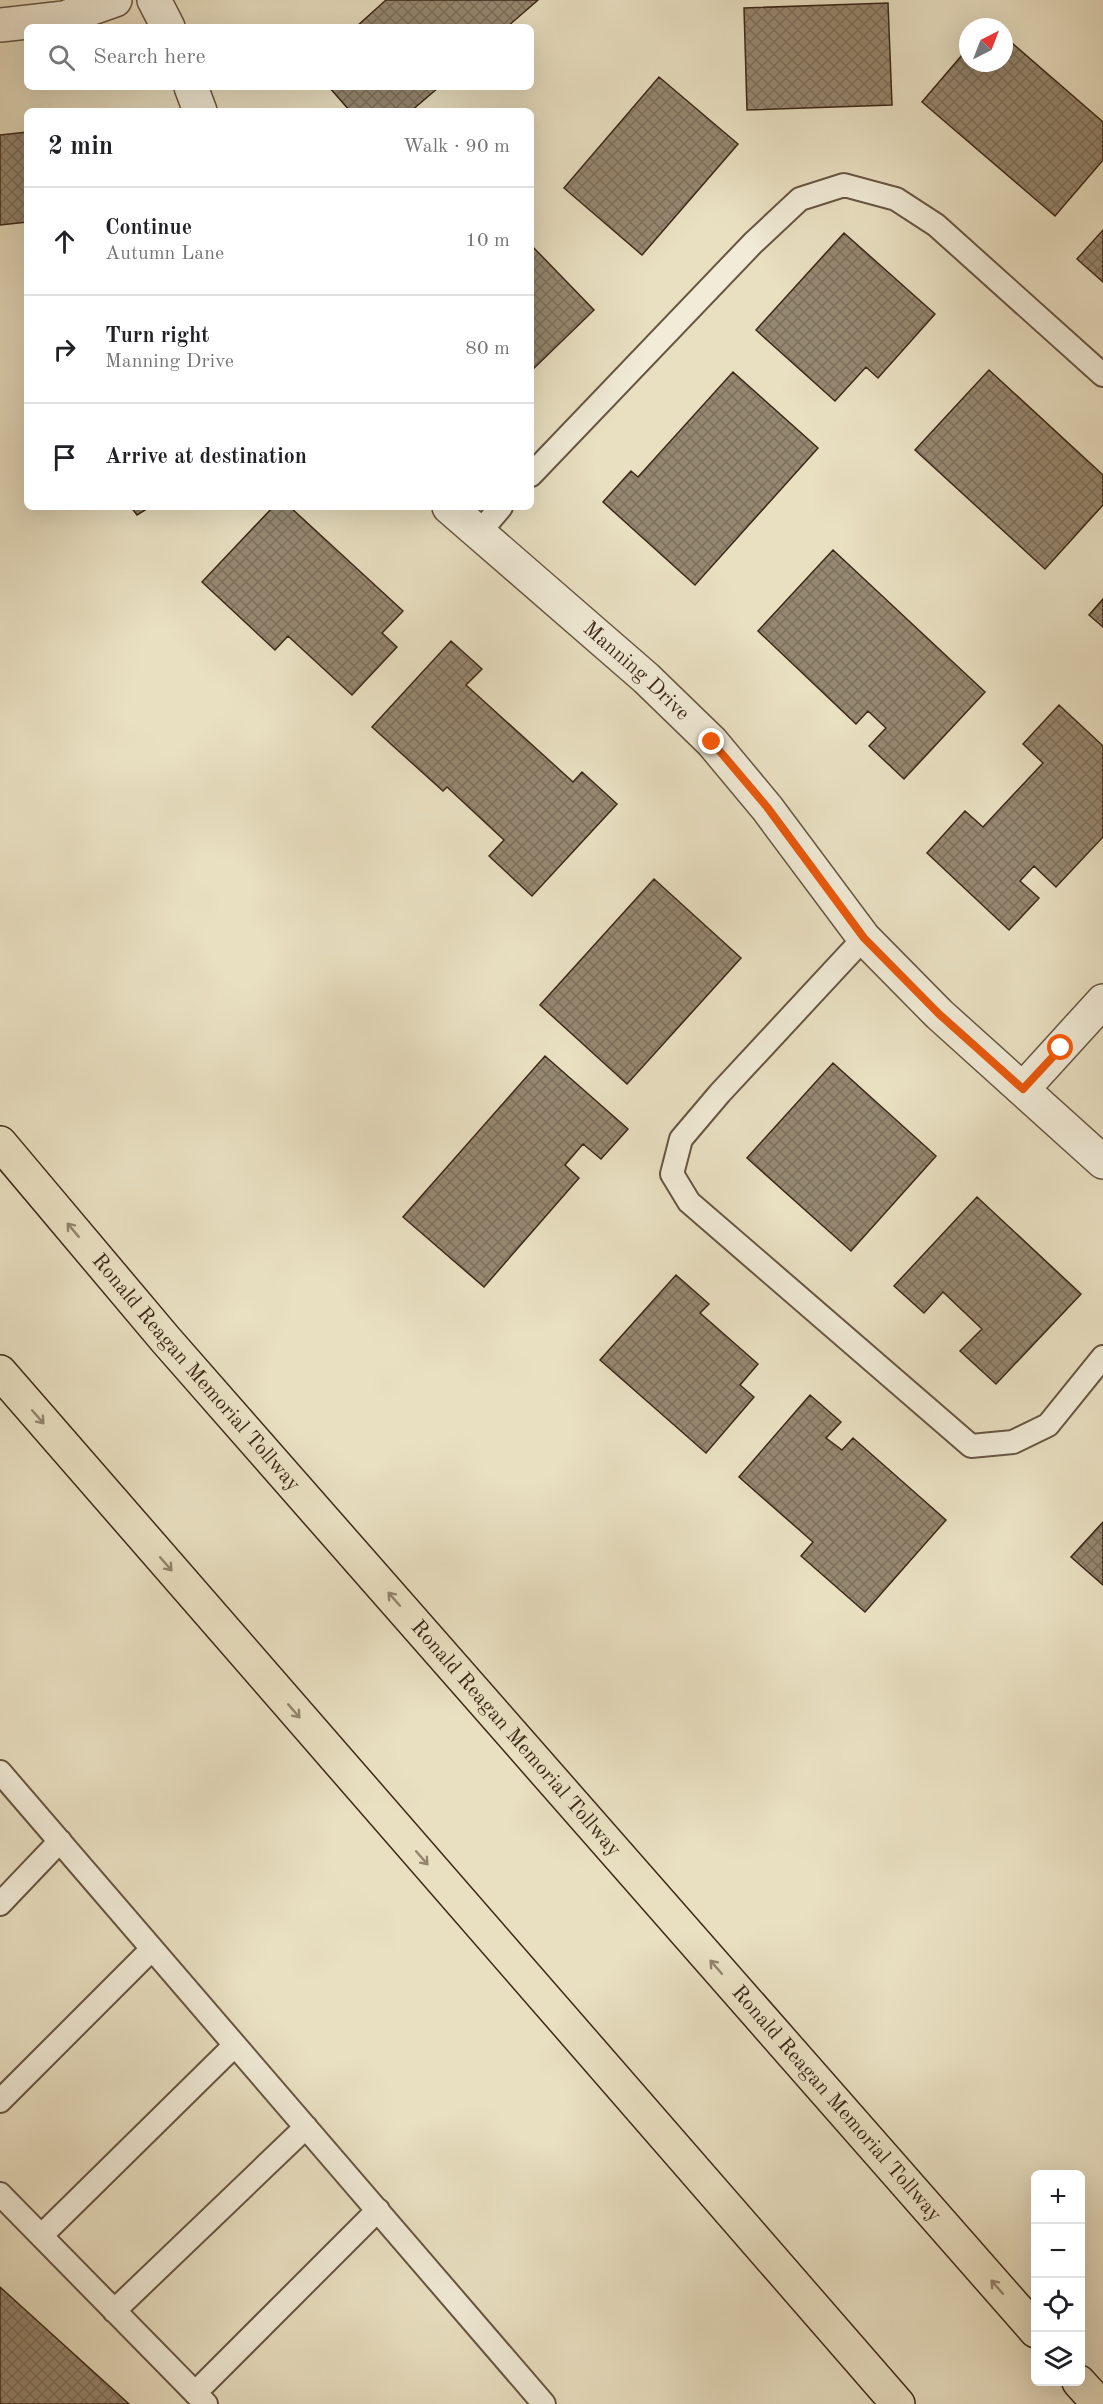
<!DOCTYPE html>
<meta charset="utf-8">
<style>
body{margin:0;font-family:"Old Standard TT",serif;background:#f6f6f6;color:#202124}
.controls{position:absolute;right:18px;bottom:18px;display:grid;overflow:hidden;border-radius:9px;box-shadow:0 6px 24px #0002}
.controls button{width:54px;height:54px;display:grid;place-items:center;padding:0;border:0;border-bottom:2px solid #e0e0e0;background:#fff;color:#202124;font:30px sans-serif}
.compass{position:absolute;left:959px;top:18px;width:54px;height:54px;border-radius:50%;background:#fff;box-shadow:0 6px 24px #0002;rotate:42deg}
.stop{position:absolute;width:18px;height:18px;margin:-14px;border:4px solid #ea580c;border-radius:50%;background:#fff}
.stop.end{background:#ea580c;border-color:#fff;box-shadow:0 2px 6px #0008}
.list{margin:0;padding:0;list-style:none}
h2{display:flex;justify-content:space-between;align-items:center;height:78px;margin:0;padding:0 24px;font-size:26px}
h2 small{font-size:20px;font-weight:400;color:#757577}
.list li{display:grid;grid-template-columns:39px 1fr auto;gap:18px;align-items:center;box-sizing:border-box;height:108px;padding:0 24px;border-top:2px solid #e0e0e0}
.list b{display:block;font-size:22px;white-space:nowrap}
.list p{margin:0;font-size:20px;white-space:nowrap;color:#757577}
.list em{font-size:20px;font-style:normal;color:#757577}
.icon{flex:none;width:33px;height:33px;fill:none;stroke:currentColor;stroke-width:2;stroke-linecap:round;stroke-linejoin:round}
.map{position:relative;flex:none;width:1103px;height:2404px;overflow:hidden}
.search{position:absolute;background:#fff;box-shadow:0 6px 24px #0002;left:24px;top:24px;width:510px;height:66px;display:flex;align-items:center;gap:15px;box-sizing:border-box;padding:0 21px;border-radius:9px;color:#757577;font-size:22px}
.panel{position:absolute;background:#fff;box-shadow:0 6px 24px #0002;left:24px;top:108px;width:510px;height:402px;border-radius:9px}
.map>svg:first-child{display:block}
.building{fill:url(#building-cross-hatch);stroke:#3c2818;stroke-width:1.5}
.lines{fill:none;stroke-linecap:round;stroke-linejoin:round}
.service-casing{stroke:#675642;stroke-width:26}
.minor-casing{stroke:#675642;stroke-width:36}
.motorway-casing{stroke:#3c2818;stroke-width:36}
.service{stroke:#f1ebd7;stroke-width:22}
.minor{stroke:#f1ebd7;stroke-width:33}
.motorway{stroke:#e9e0c2;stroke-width:33}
.oneway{stroke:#92846d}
.route{stroke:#ea580c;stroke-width:8}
.labels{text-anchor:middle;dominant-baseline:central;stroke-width:4.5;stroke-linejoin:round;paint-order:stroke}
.street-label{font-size:21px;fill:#3c2818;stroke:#f1ebd7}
</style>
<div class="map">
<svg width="1103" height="2404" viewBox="0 0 1103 2404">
<defs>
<pattern id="building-cross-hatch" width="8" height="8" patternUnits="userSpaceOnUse" patternTransform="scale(1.5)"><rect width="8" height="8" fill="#968870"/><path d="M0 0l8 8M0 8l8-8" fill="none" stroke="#7c6f5b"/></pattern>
</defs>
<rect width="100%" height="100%" fill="#e9e0c2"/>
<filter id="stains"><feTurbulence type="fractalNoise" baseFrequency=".00333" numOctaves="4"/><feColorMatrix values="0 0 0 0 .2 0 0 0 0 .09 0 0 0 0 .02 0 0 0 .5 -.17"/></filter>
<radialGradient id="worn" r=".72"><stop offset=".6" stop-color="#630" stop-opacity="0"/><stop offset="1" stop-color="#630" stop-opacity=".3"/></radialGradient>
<!-- building -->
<path class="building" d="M386,0H538L507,27H356Z
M888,3L892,105L747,110L744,8Z
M1004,36L1103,122V160L1055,216L922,102L968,48V63H1004Z
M659,77L738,144L642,255L564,188Z
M329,87H439L411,111H350Z
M27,132V222L0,225V135Z
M1103,230V282L1077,259Z
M844,233L935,314L878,378L866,367L835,401L756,330Z
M531,245L594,310L531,371Z
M989,370L1103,475V505L1045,569L915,450Z
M733,372L818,448L695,585L603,502L631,471L638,477Z
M131,507H150L137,515Z
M273,507H290L403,611L382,633L397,647L352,695L288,636L275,650L202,582Z
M833,550L985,692L904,779L869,746L886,728L868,711L856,724L758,631Z
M1103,599V627L1089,615Z
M451,641L482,669L466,685L573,782L582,772L617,804L532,896L489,856L504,840L447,787L443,791L372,727Z
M1059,705L1103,746V837L1056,887L1034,866L1020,881L1039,898L1009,930L927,853L965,811L983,827L1043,763L1023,744Z
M654,879L741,958L627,1084L540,1005Z
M545,1056L628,1129L601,1159L583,1144L565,1165L579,1178L484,1287L403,1217Z
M833,1063L936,1156L851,1251L747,1158Z
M977,1197L1081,1294L996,1384L960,1351L982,1329L943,1292L924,1313L894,1286Z
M676,1275L709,1304L700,1313L758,1364L740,1385L754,1397L706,1453L600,1360Z
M810,1395L841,1422L826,1438L842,1450L853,1438L946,1520L865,1612L801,1556L813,1542L739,1477Z
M1103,1522V1585L1071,1557Z
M0,2287L129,2404H0Z"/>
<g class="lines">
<defs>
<path id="service" d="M531,475L753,243L800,199L844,185L896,199L936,225L1103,375
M478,534L501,507
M864,938L720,1093L681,1139L672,1174L689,1202L971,1446L1013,1442L1048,1425L1103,1357
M0,1772L544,2404
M0,1904L60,1841
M0,2101L152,1949
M0,2194L206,2404
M41,2236L235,2045
M114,2311L306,2127
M195,2393L378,2210"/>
<g id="minor">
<path d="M154,0L168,27"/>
<path d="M0,25L64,18L115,0"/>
<path d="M191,87L200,111"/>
<path id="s1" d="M449,507L646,678L712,742L767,808L864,938L939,1014L1103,1162"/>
<path d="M1023,1089L1103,1001"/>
</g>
<g id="motorway">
<path id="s2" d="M0,1143L166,1340L1036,2331"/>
<path d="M0,1372L898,2404"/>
<path d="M1079,2382L1099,2404"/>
</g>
</defs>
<!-- service casing -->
<use href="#service" class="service-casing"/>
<!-- minor casing -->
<use href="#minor" class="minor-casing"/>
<!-- motorway casing -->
<use href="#motorway" class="motorway-casing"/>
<!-- service -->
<use href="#service" class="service"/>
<!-- minor -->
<use href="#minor" class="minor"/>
<!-- motorway -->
<use href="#motorway" class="motorway"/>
</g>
<!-- one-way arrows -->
<defs><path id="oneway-shaft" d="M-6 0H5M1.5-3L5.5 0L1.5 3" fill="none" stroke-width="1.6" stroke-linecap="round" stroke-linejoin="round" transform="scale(1.5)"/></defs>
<g class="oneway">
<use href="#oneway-shaft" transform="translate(73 1230) rotate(-130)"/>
<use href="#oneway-shaft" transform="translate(38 1417) rotate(49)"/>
<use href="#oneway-shaft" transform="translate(166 1564) rotate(49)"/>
<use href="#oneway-shaft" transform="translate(394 1599) rotate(-131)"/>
<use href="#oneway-shaft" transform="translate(294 1711) rotate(49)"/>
<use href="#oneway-shaft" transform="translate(422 1858) rotate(49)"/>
<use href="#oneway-shaft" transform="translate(716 1967) rotate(-131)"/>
<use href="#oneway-shaft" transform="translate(997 2287) rotate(-131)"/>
</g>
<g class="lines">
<!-- route -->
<path class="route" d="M712,742L767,807L864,938L939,1014L1023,1089L1061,1048"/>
</g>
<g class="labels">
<!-- street labels -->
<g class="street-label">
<text stroke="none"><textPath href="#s1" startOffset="249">Manning Drive</textPath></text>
<text stroke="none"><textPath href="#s2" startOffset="302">Ronald Reagan Memorial Tollway</textPath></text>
<text stroke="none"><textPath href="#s2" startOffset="788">Ronald Reagan Memorial Tollway</textPath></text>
<text stroke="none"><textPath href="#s2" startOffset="1274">Ronald Reagan Memorial Tollway</textPath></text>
</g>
</g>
<rect width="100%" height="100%" filter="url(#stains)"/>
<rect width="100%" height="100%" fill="url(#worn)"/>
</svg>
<div class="controls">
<button>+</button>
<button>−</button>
<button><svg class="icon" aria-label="locate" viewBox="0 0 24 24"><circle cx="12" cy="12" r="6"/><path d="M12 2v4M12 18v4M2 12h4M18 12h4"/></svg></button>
<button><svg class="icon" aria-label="layers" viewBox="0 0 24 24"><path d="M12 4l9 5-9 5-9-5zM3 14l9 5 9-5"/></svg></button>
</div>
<svg class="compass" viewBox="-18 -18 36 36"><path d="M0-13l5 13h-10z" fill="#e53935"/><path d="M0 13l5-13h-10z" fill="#757577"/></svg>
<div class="stop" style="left:1061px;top:1048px"></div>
<div class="stop end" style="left:712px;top:742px"></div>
<div class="search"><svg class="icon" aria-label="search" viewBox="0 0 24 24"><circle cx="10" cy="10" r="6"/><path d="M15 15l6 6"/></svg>Search here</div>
<section class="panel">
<h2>2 min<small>Walk · 90 m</small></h2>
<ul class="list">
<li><svg class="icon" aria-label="ahead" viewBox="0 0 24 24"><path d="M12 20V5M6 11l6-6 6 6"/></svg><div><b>Continue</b><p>Autumn Lane</p></div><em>10 m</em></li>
<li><svg class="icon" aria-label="right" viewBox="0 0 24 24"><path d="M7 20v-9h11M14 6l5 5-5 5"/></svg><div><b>Turn right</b><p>Manning Drive</p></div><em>80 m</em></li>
<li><svg class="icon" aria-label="arrive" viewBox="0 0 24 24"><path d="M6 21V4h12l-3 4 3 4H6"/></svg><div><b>Arrive at destination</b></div></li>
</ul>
</section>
</div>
